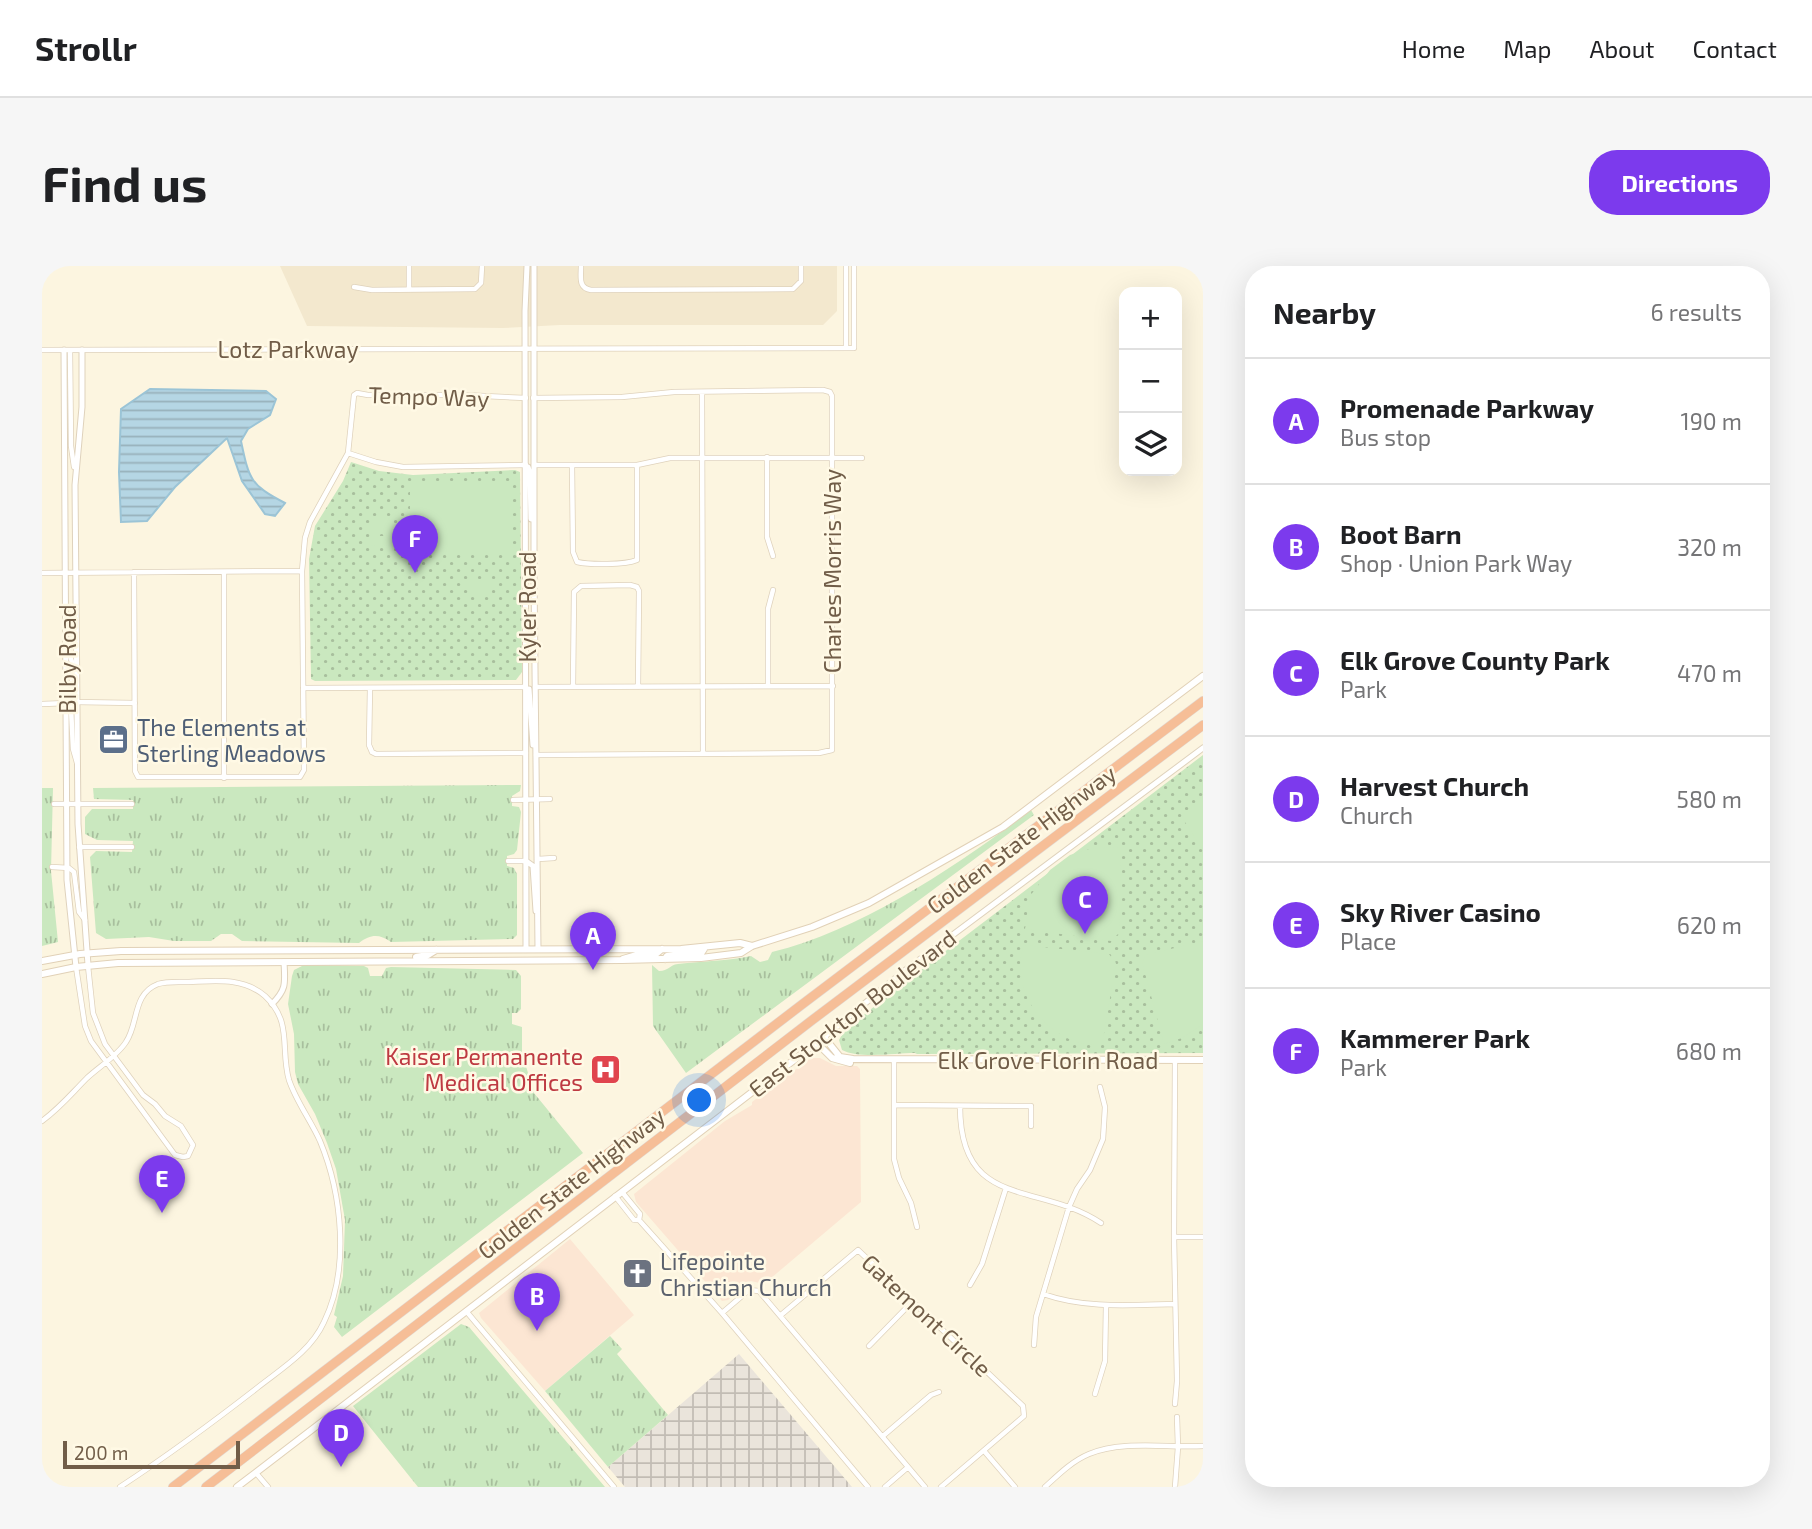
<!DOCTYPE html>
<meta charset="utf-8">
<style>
body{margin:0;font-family:"Exo 2",sans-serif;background:#f6f6f6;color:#202124}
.controls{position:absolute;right:21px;top:21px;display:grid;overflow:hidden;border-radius:14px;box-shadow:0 7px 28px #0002}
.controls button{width:63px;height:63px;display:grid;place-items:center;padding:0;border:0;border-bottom:2px solid #e0e0e0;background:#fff;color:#202124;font:35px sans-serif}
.scale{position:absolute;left:21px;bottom:18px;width:177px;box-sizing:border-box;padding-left:7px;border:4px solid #715d48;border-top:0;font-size:19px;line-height:24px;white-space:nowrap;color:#715d48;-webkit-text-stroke:5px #fff9e5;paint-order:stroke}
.you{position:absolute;left:658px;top:835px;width:24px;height:24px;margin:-18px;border:5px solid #fff;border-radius:50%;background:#1a73e8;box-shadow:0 0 0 10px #1a73e833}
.badge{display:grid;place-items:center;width:46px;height:46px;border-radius:50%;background:#7c3aed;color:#fff;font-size:23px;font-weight:700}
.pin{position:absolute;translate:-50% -58px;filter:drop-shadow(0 2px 4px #0008)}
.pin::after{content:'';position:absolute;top:37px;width:24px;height:21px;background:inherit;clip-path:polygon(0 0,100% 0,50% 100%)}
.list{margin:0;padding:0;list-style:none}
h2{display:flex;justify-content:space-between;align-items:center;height:91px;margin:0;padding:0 28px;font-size:30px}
h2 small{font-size:23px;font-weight:400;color:#757577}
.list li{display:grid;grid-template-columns:46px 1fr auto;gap:21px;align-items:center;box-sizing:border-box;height:126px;padding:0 28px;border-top:2px solid #e0e0e0}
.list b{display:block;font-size:26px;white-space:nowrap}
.list p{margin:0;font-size:23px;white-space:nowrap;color:#757577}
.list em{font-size:23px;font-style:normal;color:#757577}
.icon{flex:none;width:38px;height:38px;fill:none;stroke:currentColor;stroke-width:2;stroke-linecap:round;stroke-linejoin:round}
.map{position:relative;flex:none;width:1161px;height:1221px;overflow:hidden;border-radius:28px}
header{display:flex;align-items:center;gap:42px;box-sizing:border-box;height:98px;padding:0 35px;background:#fff;border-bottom:2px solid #e0e0e0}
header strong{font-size:33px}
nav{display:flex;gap:38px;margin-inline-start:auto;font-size:24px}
.intro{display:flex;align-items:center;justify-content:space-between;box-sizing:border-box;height:168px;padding:0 42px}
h1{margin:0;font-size:49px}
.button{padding:18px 32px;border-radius:28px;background:#7c3aed;color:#fff;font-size:24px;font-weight:700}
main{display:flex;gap:42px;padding:0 42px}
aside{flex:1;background:#fff;border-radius:28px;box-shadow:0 7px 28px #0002}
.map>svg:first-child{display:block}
.residential{fill:#f3e8ce}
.commercial{fill:#fce6d3}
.industrial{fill:url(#industrial-grid)}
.grass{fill:url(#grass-tufts)}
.park{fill:url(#park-dots)}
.pitch{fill:#cae8bf}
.water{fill:url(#water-rules);stroke:#9bc4d6;stroke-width:2}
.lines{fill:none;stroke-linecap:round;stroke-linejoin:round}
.minor-casing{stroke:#dfd2bc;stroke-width:6}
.tertiary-casing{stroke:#dfd2bc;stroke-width:7}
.secondary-casing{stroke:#e1d1b7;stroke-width:8}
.motorway-casing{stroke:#e0dbd7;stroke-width:10}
.minor{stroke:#fff;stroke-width:4.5}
.tertiary{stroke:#fff;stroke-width:5}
.secondary{stroke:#fff;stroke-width:6}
.motorway{stroke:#f6be97;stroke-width:9}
.labels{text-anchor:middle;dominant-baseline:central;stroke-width:5;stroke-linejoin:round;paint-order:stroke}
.street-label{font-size:23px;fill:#715d48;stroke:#fff9e5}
.service-label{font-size:23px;fill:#4e5e75;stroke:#fff9e5;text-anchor:start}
.health-label{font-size:23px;fill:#be3a42;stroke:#fff9e5;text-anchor:end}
.worship-label{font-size:23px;fill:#5b616d;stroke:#fff9e5;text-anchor:start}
</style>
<header>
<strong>Strollr</strong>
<nav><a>Home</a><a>Map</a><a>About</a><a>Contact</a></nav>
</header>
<div class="intro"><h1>Find us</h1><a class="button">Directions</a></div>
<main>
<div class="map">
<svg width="1161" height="1221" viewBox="0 0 1161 1221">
<defs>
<pattern id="industrial-grid" width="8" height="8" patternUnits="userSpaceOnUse" patternTransform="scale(1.75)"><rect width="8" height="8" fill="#eae4db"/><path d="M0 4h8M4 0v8" fill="none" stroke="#c2bcb4"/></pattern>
<pattern id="grass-tufts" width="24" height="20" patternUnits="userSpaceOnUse" patternTransform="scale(1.75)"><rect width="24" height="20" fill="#cae8bf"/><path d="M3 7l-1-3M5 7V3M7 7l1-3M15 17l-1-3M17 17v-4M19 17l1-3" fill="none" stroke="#a8bf9d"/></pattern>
<pattern id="park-dots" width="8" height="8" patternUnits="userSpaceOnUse" patternTransform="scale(1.75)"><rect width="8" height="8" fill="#cae8bf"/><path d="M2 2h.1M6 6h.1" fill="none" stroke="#a8bf9d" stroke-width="1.8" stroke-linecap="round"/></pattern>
<pattern id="water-rules" width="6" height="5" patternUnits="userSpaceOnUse" patternTransform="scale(1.75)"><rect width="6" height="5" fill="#b5d6e4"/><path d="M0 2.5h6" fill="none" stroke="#98b1bb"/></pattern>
</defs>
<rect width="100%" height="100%" fill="#fcf5e0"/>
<!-- residential -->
<path class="residential" d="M238,0H795V45L781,59H518L461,62L265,60Z"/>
<!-- commercial -->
<path class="commercial" d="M769,792H778L794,800H815L818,803L819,936L722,1018L709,1015L686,1034L680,1035L594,936L592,928L683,855L710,839V836Z
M528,973L592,1049L503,1125L439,1052L437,1047Z"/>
<!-- industrial -->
<path class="industrial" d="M697,1088L810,1221H583L566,1201Z"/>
<!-- grass -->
<path class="grass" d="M479,519L478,525L470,530V540L477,541L479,546L475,584L472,588L465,590V600L472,602L475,608V669L471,673L349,676C337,668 329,668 317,677L200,675L190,668H179L169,675H132L107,671L64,673L54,667L48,591L54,585L90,586L91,575L55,574L43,568V551L50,543H91V534L52,533L51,522Z
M0,522H11L9,605L16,676L0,680Z
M989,544L992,549L644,807L611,760L610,699L617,705C627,705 627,699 636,698C661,695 685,695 709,690L718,696L726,694L730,686C822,663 914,600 989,544Z
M262,699L322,700L326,702L328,710H340L344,702L349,701L474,704L479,710V743L475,747H470V758L480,761V786L486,807L483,816L541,887L300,1071L292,1061L295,1051L292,1049L301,1010L303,954L294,903L285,877L273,848L256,818L253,806L252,768L246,738L250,710L252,704Z
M419,1058L427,1061L563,1221H376L311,1140Z
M568,1070L580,1083L575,1088L626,1149L566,1201L503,1125Z"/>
<!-- park -->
<path class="park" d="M309,196L337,205L371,209L473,204L478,206L480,406L474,414L273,415L269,413L267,293L273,260L301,215Z
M1161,489V787L875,788L873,787C854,787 817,793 800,784L797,774L804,762L833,740H836L842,732Z"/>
<!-- pitch -->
<path class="pitch" d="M368,218H469V289H368Z
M329,254H350V264H329Z
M329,270H350V280L329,279Z
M427,316H449V329H427Z
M1161,534V584L1141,553V548Z
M1069,581L1077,582L1079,586L1077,667L1069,675L983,663L988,630L1008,604L1028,589L1047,583Z
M1161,675V758L1140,772L1122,778L1100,696L1104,689Z
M981,679L1067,688L1074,697L1060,779C1017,781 980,745 978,701C978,694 980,686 981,679Z"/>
<!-- water -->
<path class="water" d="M108,123L224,125L234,133L228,149L206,163L199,175C207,213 208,219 243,237L233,250L223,248L200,215L185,172L133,221L105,255L79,256L77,206L79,143Z"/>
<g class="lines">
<defs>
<path id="minor" d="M539,0C539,11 536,22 549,24L751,23L759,15V0
M312,21L330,24L433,23L439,17L440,0
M367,23V0
M804,82V0
M0,84L812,82V0
M28,84L29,180L32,201
M660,127L661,488
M491,132L580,131L632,126L781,124L788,126L790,130V484L777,487L494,489
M306,187L334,196L361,201L484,199
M725,191V271L731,290
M492,199H595L628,192H820
M530,199L531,286L535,296C548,299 583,299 595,294V199
M92,306L93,505L96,511H258L262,504L260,305L263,272L268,256L306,187L312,129L315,127L326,129H422L484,132
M182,306V512
M0,307L260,305
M25,381L30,396V430L33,436L93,437
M726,420V343L731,324
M493,421L791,420
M531,421L532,326L539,320L588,319L595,321L597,325L596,421
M261,422L484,421
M328,422L327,479L330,486L334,488L484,487
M0,438L26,437L29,442L31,483L35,497
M471,534L508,533
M12,538H90
M37,581H90
M496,593L512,592
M466,595H484
M10,601L27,602L32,606L37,646L43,654
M34,701L43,760L49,775L133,889L141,891L146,890L151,879L139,860L123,850L113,838L101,829L63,778L51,747L46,700
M852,794V893L857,912L869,937L875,961
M852,839L989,840V860
M918,840C918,945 996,915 1059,957
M0,855C19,841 29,828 45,812C58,800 75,790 84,776C97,757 90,728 116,718C125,715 137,716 147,716C173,715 201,711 223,730C251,756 238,783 247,814C254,835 269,855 278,875C300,928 308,1003 282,1056C269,1085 239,1103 215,1122C170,1157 125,1190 78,1221
M580,926L598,948L597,954
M573,930L592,954H597L680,1047L826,1221
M1132,971H1161
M928,1019L940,998L964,922
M1001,1028C1044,1043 1088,1039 1133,1038
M424,1045L572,1221
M680,1047L707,1024L717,1025L883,1221
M739,1049L816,984L981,1140L982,1150L899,1221
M992,1079L994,1051L1027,941L1035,923L1048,904L1061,873L1063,841L1058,821
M827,1080L871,1035
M1053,1128L1063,1095L1064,1039
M1133,1138L1135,1115L1132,971L1133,794
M841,1170L889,1129L897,1126
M943,1186L973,1221
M214,1207L226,1221
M843,1221L865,1202
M1003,1221C1016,1209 1030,1195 1047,1188C1081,1174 1125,1182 1161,1180
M1133,1221L1136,1181L1135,1151"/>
<path id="tertiary" d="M492,0V310L496,682
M22,84L25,614L34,701
M40,84V141L33,219L36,558L46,699
M486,201L488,207L489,253
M487,423L491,479
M484,595L491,600L494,645
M484,683L483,45L485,0
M230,738C245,723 243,717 242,696
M782,771L861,706L1161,482"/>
<path id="secondary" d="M374,691L386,689L394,684
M581,693L595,689L614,688L620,683
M623,693L625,690L660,686L662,683
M0,695L38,688L79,685L639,683L698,677L710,680
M0,708L34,701L76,697L580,694L659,692L699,687L710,680L770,661L827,637L961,561L1161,410
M775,777L790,792L808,797
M195,1221L782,771L798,791L811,793L1161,794"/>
<path id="motorway" d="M131,1221L758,740L1161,435
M164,1221L769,755L1161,459"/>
</defs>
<!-- minor casing -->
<use href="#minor" class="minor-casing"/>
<!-- tertiary casing -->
<use href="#tertiary" class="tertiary-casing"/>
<!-- secondary casing -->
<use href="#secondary" class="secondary-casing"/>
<!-- motorway casing -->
<use href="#motorway" class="motorway-casing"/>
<!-- minor -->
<use href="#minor" class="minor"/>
<!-- tertiary -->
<use href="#tertiary" class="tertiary"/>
<!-- secondary -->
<use href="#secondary" class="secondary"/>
<!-- motorway -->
<use href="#motorway" class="motorway"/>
</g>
<!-- icons -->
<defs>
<symbol id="office-square" viewBox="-11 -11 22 22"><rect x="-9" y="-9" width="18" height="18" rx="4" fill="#5c6f8a" stroke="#fff9e5"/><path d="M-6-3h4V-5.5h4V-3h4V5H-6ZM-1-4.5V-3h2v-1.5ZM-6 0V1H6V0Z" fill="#fff"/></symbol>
<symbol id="hospital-square" viewBox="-11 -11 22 22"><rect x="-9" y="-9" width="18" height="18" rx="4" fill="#e0444e" stroke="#fff9e5"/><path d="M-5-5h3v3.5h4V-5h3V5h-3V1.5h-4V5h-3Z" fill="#fff"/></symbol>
<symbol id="church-square" viewBox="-11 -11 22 22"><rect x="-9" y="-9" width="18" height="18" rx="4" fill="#6b7280" stroke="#fff9e5"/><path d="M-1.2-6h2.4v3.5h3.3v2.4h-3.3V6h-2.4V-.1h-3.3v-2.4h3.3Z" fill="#fff"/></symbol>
</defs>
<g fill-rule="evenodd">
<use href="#office-square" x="54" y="456" width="35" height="35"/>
<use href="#hospital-square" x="546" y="786" width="35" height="35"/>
<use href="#church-square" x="578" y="990" width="35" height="35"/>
</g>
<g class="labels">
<!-- street labels -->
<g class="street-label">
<text x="246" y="83">Lotz Parkway</text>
<text transform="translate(387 130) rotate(2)">Tempo Way</text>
<text transform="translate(790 305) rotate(-90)">Charles Morris Way</text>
<text transform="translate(485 341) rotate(-90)">Kyler Road</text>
<text transform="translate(25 393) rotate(-90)">Bilby Road</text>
<text transform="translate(979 573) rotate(-37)">Golden State Highway</text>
<text transform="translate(810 747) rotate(-38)">East Stockton Boulevard</text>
<text x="1006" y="794">Elk Grove Florin Road</text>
<text transform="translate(529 917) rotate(-38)">Golden State Highway</text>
<text transform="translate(885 1049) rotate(43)">Gatemont Circle</text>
</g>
<!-- service labels -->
<g class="service-label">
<text x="95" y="461">The Elements at<tspan x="95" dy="26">Sterling Meadows</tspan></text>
</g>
<!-- health labels -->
<g class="health-label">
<text x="541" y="790">Kaiser Permanente<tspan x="541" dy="26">Medical Offices</tspan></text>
</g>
<!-- worship labels -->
<g class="worship-label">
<text x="618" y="995">Lifepointe<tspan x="618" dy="26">Christian Church</tspan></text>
</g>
</g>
</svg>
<div class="controls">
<button>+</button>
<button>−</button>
<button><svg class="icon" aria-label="layers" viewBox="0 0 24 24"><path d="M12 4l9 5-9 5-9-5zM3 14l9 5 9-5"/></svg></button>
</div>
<div class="scale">200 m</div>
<div class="you"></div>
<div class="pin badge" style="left:551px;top:704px">A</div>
<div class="pin badge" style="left:495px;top:1065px">B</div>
<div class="pin badge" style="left:1043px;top:668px">C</div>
<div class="pin badge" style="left:299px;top:1201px">D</div>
<div class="pin badge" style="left:120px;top:947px">E</div>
<div class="pin badge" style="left:373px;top:307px">F</div>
</div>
<aside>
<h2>Nearby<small>6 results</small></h2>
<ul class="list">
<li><span class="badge">A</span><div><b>Promenade Parkway</b><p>Bus stop</p></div><em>190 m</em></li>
<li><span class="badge">B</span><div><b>Boot Barn</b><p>Shop · Union Park Way</p></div><em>320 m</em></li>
<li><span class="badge">C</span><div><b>Elk Grove County Park</b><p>Park</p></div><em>470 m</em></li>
<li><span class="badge">D</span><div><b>Harvest Church</b><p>Church</p></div><em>580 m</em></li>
<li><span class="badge">E</span><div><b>Sky River Casino</b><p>Place</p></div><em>620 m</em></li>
<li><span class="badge">F</span><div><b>Kammerer Park</b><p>Park</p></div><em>680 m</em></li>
</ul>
</aside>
</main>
